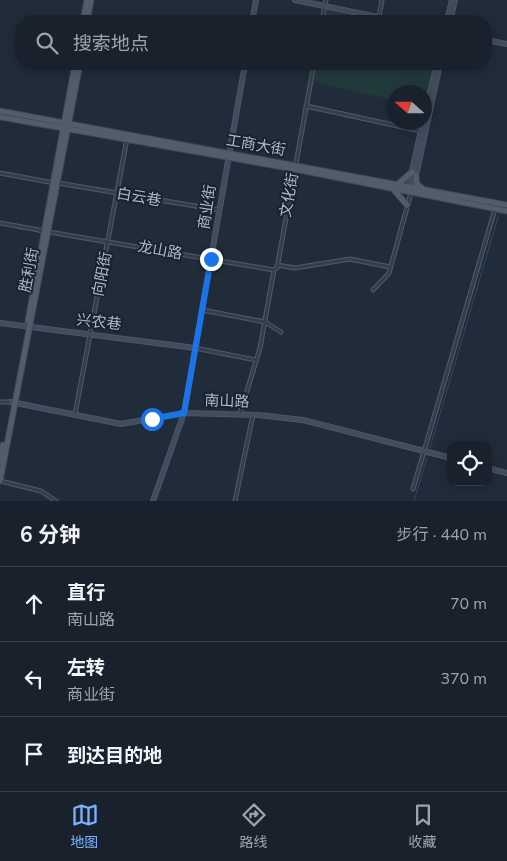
<!DOCTYPE html>
<html lang="zh">
<meta charset="utf-8">
<style>
body{margin:0;font-family:"Nunito Sans","Noto Sans SC",sans-serif;background:#212934;color:#f1f3f6}
.controls{position:absolute;right:15px;bottom:15px;display:grid;overflow:hidden;border-radius:10px;box-shadow:0 2px 12px #0003}
.controls button{width:45px;height:45px;display:grid;place-items:center;padding:0;border:0;border-bottom:1px solid #363e48;background:#18212c;color:#f1f3f6;font:25px sans-serif}
.compass{position:absolute;left:387px;top:85px;width:45px;height:45px;border-radius:50%;background:#18212c;box-shadow:0 2px 12px #0003;rotate:291deg}
.stop{position:absolute;width:15px;height:15px;margin:-11px;border:4px solid #1a73e8;border-radius:50%;background:#fff}
.stop.end{background:#1a73e8;border-color:#fff;box-shadow:0 1px 5px #0008}
.list{margin:0;padding:0;list-style:none}
h2{display:flex;justify-content:space-between;align-items:center;height:65px;margin:0;padding:0 20px;font-size:21px}
h2 small{font-size:16px;font-weight:400;color:#9fa3a9}
.list li{display:grid;grid-template-columns:32px 1fr auto;gap:15px;align-items:center;box-sizing:border-box;height:75px;padding:0 20px;border-top:1px solid #363e48}
.list b{display:block;font-size:19px;white-space:nowrap}
.list p{margin:0;font-size:16px;white-space:nowrap;color:#9fa3a9}
.list em{font-size:16px;font-style:normal;color:#9fa3a9}
.icon{flex:none;width:28px;height:28px;fill:none;stroke:currentColor;stroke-width:2;stroke-linecap:round;stroke-linejoin:round}
.map{position:relative;flex:none;width:507px;height:501px;overflow:hidden}
.search{position:absolute;background:#18212c;box-shadow:0 2px 12px #0003;left:15px;right:15px;top:15px;height:55px;display:flex;align-items:center;gap:12px;box-sizing:border-box;padding:0 18px;border-radius:20px;color:#9fa3a9;font-size:19px}
.sheet{height:290px;background:#18212c}
nav{display:flex;justify-content:space-around;align-items:center;box-sizing:border-box;height:70px;border-top:1px solid #363e48;background:#18212c;font-size:14px;color:#9fa3a9}
nav a{display:grid;justify-items:center;gap:2px}
nav .on{color:#7cb1fe}
.map>svg:first-child{display:block}
.green{fill:#22393b}
.lines{fill:none;stroke-linecap:round;stroke-linejoin:round}
.stream{stroke:#324763;stroke-width:1}
.street-casing{stroke:#515b68;stroke-width:5}
.secondary-casing{stroke:#515b68;stroke-width:6}
.primary-casing{stroke:#3d4754;stroke-width:7}
.street{stroke:#343e4b;stroke-width:3}
.secondary{stroke:#414d5e;stroke-width:4.5}
.primary{stroke:#515d6b;stroke-width:5}
.route{stroke:#1a73e8;stroke-width:6}
.labels{text-anchor:middle;dominant-baseline:central;stroke-width:4;stroke-linejoin:round;paint-order:stroke}
.street-label{font-size:15px;fill:#aeb8c7;stroke:#19232f}
</style>
<div class="map">
<svg width="507" height="501" viewBox="0 0 507 501">
<rect width="100%" height="100%" fill="#202c3a"/>
<!-- green -->
<path class="green" d="M326,10L380,21H324Z
M317,64H434L425,106L424,92H394V100L314,82Z"/>
<g class="lines">
<!-- stream -->
<path class="stream" d="M430,448L498,217
M414,501L427,458"/>
<defs>
<path id="street" d="M379,17L382,0
M322,21L326,0
M306,106L421,131
M0,173L54,183
M58,183L219,210
M0,223L44,231
M49,232L274,270L277,268L314,64
M277,265L295,268L350,259L390,267
M373,290L389,273L411,193
M202,310L265,322L281,332
M195,348L256,360
M0,402H11
M75,414L127,139
M240,414L260,348L274,270
M0,481L41,491L56,501
M413,489L495,209
M235,501L253,415"/>
<path id="secondary" d="M295,0L397,21
M252,21L256,0
M447,21L452,0
M450,21L455,0
M486,40L507,44
M424,117L437,64
M408,189L423,122
M413,189L440,64
M0,323L195,348
M11,402L121,424L184,413L258,415L303,420L451,458
M488,468L507,473
M153,501L184,413L245,64"/>
<path id="primary" d="M83,21L87,0
M87,21L91,0
M0,111L507,205
M0,117L294,169L507,211
M416,175L417,184L423,189
M397,185L412,172
M393,189L407,205
M28,321L75,64
M0,461L3,445
M0,481L80,64"/>
</defs>
<!-- street casing -->
<use href="#street" class="street-casing"/>
<!-- secondary casing -->
<use href="#secondary" class="secondary-casing"/>
<!-- primary casing -->
<use href="#primary" class="primary-casing"/>
<!-- street -->
<use href="#street" class="street"/>
<!-- secondary -->
<use href="#secondary" class="secondary"/>
<!-- primary -->
<use href="#primary" class="primary"/>
</g>
<g class="lines">
<!-- route -->
<path class="route" d="M152,419L184,413L211,259"/>
</g>
<g class="labels">
<!-- street labels -->
<g class="street-label">
<text transform="translate(256 145) rotate(10)">工商大街</text>
<text transform="translate(289 195) rotate(-80)">文化街</text>
<text transform="translate(139 197) rotate(10)">白云巷</text>
<text transform="translate(207 207) rotate(-81)">商业街</text>
<text transform="translate(160 250) rotate(10)">龙山路</text>
<text transform="translate(29 270) rotate(-79)">胜利街</text>
<text transform="translate(102 274) rotate(-79)">向阳街</text>
<text transform="translate(99 322) rotate(6)">兴农巷</text>
<text transform="translate(227 401) rotate(2)">南山路</text>
</g>
</g>
</svg>
<div class="controls">
<button><svg class="icon" aria-label="locate" viewBox="0 0 24 24"><circle cx="12" cy="12" r="6"/><path d="M12 2v4M12 18v4M2 12h4M18 12h4"/></svg></button>
</div>
<svg class="compass" viewBox="-18 -18 36 36"><path d="M0-13l5 13h-10z" fill="#e53935"/><path d="M0 13l5-13h-10z" fill="#9fa3a9"/></svg>
<div class="stop" style="left:152px;top:419px"></div>
<div class="stop end" style="left:211px;top:259px"></div>
<div class="search"><svg class="icon" aria-label="search" viewBox="0 0 24 24"><circle cx="10" cy="10" r="6"/><path d="M15 15l6 6"/></svg>搜索地点</div>
</div>
<section class="sheet">
<h2>6 分钟<small>步行 · 440 m</small></h2>
<ul class="list">
<li><svg class="icon" aria-label="ahead" viewBox="0 0 24 24"><path d="M12 20V5M6 11l6-6 6 6"/></svg><div><b>直行</b><p>南山路</p></div><em>70 m</em></li>
<li><svg class="icon" aria-label="left" viewBox="0 0 24 24"><path d="M17 20v-9H6M10 6l-5 5 5 5"/></svg><div><b>左转</b><p>商业街</p></div><em>370 m</em></li>
<li><svg class="icon" aria-label="arrive" viewBox="0 0 24 24"><path d="M6 21V4h12l-3 4 3 4H6"/></svg><div><b>到达目的地</b></div></li>
</ul>
</section>
<nav>
<a class="on"><svg class="icon" aria-label="map" viewBox="0 0 24 24"><path d="M3 6l6-2 6 2 6-2v14l-6 2-6-2-6 2zM9 4v14M15 6v14"/></svg>地图</a>
<a><svg class="icon" aria-label="directions" viewBox="0 0 24 24"><path d="M12 3l9 9-9 9-9-9zM9 14v-3h6M13 9l2 2-2 2"/></svg>路线</a>
<a><svg class="icon" aria-label="saved" viewBox="0 0 24 24"><path d="M7 4h10v16l-5-4-5 4z"/></svg>收藏</a>
</nav>
